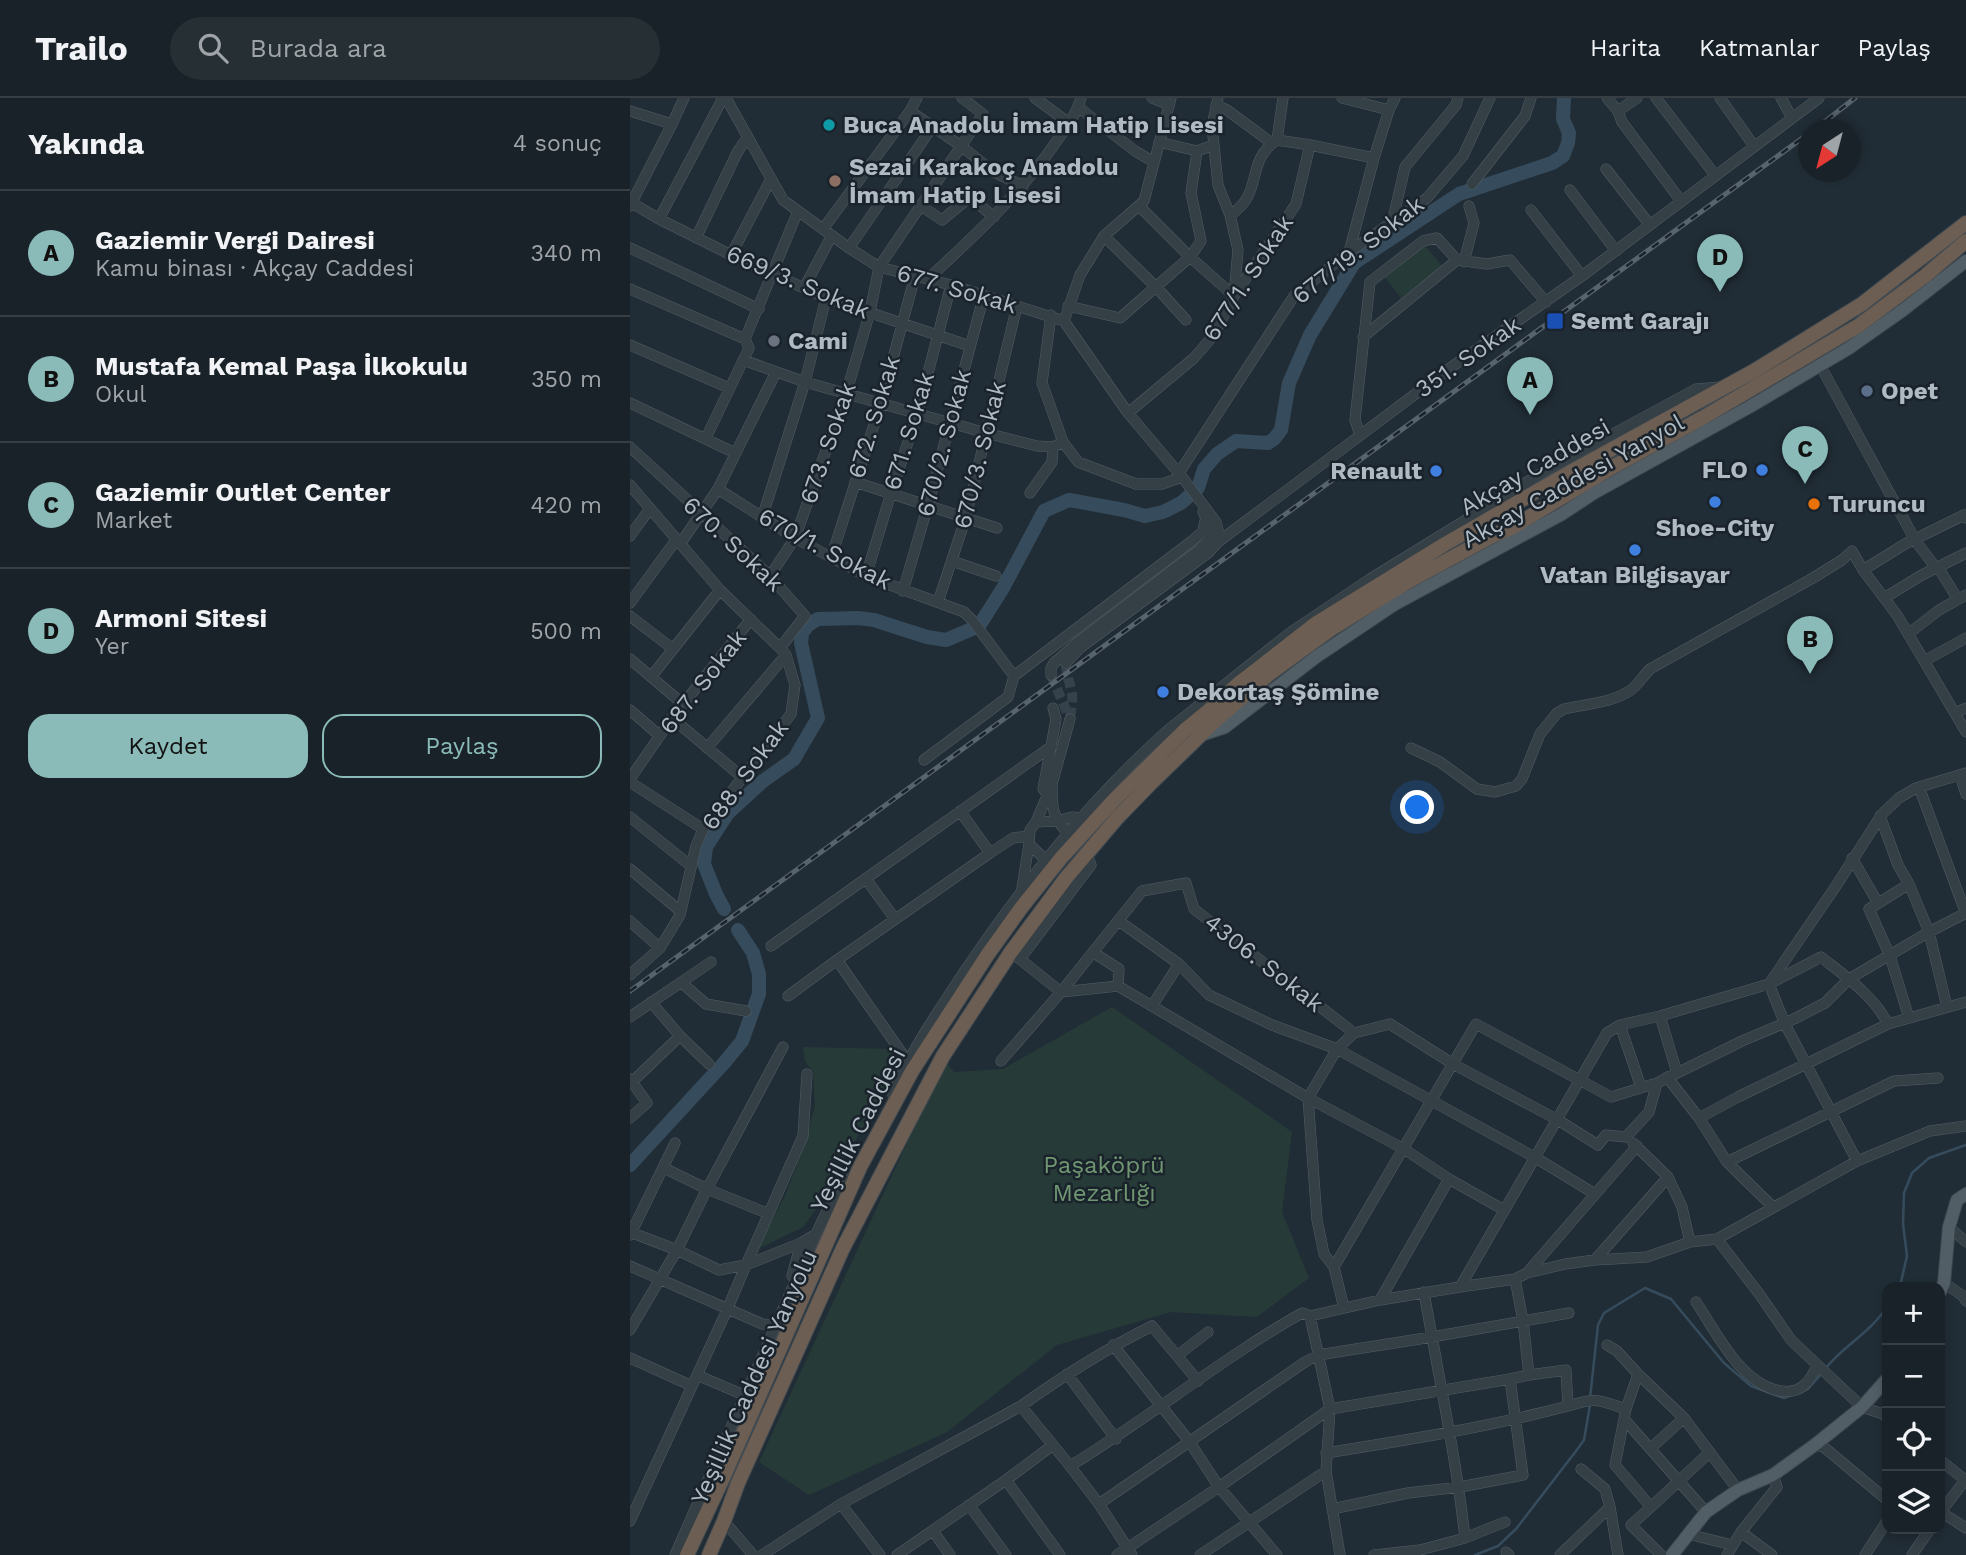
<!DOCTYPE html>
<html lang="tr">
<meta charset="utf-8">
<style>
body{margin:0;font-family:"Work Sans",sans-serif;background:#262f34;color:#f1f3f6}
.controls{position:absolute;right:21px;bottom:21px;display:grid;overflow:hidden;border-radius:14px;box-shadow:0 4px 10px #0003}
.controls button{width:63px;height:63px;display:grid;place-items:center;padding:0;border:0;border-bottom:2px solid #373f45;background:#192228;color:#f1f3f6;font:35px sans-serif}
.compass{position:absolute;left:1168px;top:21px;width:63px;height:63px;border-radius:50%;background:#192228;box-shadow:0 4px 10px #0003;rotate:216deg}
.you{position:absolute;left:788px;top:710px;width:24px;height:24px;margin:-18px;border:5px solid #fff;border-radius:50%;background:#1a73e8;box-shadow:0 0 0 10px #1a73e833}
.badge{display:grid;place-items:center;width:46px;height:46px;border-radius:50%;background:#8bbbb9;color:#111;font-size:23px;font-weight:700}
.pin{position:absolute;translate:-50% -58px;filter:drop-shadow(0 2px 4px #0008)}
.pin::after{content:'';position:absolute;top:37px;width:24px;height:21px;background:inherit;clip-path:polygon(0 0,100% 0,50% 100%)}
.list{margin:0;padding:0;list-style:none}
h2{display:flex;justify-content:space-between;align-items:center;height:91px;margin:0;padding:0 28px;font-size:30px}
h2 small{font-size:23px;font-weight:400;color:#9fa4a8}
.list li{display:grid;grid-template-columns:46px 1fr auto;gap:21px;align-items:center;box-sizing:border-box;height:126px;padding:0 28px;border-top:2px solid #373f45}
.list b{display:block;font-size:26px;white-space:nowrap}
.list p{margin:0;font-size:23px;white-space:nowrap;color:#9fa4a8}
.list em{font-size:23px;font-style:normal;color:#9fa4a8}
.actions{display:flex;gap:14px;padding:21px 28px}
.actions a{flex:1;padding:16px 0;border:2px solid #8bbbb9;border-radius:21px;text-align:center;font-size:24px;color:#8bbbb9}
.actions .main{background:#8bbbb9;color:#111}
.icon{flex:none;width:38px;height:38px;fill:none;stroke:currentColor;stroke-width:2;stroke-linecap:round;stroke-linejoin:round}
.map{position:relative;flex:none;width:1336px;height:1457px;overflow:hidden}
header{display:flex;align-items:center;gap:42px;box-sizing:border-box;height:98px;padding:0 35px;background:#192228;border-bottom:2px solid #373f45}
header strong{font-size:33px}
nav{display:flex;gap:38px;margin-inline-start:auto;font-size:24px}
.search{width:490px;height:63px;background:#262f34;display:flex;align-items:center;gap:18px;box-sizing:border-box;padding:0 24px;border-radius:38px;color:#9fa4a8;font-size:26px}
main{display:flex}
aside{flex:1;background:#192228}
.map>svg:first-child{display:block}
.green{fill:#263b38}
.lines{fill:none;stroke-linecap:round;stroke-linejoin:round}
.stream{stroke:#364c5c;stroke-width:2.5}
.river{stroke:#364c5c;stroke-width:14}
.minor-tunnel{stroke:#36424b;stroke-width:10;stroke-dasharray:10 5;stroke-linecap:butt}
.minor-casing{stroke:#525d64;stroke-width:11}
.major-casing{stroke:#3e4850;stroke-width:14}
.highway-casing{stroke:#3f4951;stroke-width:16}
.minor{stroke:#353f46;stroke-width:10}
.major{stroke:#525e66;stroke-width:12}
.highway{stroke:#6c5e52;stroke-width:14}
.rail-casing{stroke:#57636d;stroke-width:5}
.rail{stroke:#1a232b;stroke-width:2.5;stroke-dasharray:8;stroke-linecap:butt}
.culture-dot{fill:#0f9aa8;stroke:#1a232b;stroke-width:2.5}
.education-dot{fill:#8d6e63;stroke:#1a232b;stroke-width:2.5}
.transit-dot{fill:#1a4fb4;stroke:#1a232b;stroke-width:2.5}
.worship-dot{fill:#6b7280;stroke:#1a232b;stroke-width:2.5}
.service-dot{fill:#5c6f8a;stroke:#1a232b;stroke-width:2.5}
.shop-dot{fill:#3f7fe0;stroke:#1a232b;stroke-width:2.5}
.food-dot{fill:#e8710a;stroke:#1a232b;stroke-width:2.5}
.labels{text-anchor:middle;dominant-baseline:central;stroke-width:5;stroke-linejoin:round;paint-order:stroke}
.poi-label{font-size:24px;font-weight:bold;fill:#afbac3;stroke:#1a232b;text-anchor:start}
.street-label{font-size:24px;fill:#afbac3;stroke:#1a232b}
.park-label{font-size:24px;fill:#709772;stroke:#1a232b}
</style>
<header>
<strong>Trailo</strong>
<div class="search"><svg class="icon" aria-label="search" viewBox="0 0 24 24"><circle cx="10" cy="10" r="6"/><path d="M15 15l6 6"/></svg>Burada ara</div>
<nav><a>Harita</a><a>Katmanlar</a><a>Paylaş</a></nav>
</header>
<main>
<aside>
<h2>Yakında<small>4 sonuç</small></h2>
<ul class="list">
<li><span class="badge">A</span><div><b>Gaziemir Vergi Dairesi</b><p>Kamu binası · Akçay Caddesi</p></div><em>340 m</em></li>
<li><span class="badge">B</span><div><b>Mustafa Kemal Paşa İlkokulu</b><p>Okul</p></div><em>350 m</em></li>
<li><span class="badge">C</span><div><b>Gaziemir Outlet Center</b><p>Market</p></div><em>420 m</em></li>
<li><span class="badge">D</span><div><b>Armoni Sitesi</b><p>Yer</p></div><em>500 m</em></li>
</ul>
<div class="actions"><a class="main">Kaydet</a><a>Paylaş</a></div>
</aside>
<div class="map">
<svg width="1336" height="1457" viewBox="0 0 1336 1457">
<rect width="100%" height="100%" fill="#212d36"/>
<!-- green -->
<path class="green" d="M794,146L812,168L771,200L754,178Z
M482,909L662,1034L652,1114L679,1180L627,1219L541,1214L427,1247L317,1334L179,1397L129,1364L315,963L324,974L373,971Z
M173,949L262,951L269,965L190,1106L173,1129L130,1150L134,1137L155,1098L176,1043L185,1007L183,974L175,963Z"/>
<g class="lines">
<!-- stream -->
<path class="stream" d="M1268,1189L1271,1184L1277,1158L1273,1126L1274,1095L1282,1075L1299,1060L1336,1047
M1196,1270C1214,1247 1242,1234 1257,1208
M1175,1292L1178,1291L1192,1275
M960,1300L968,1227L974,1215L1015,1190L1041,1201L1094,1265L1121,1288L1154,1300L1162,1297
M845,1457L868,1448L886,1431L946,1353L954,1342L960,1307"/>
<!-- river -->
<path class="river" d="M94,811L86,796L74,766L76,749L98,715L133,683L164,661L188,620L171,545L172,535L178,527L188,521L228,520L244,522L297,539L316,542L349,528L373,490L414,413L439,402L494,412L515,418L533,414L551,405L568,390L574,371L587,356L606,343L638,345L644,341L651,332L659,285L680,237L724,165L829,96L922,65L933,58L938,45L939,35L933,21L934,0
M0,1067L94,965L112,943L129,896V876L123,855L108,832"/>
<!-- minor-tunnel -->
<path class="minor-tunnel" d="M436,565C436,576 440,585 442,596C443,604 441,612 440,621
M421,577L440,621"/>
<defs>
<path id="minor" d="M96,0L153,102L219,150L249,169L321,187L434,223L498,315L552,379L586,424L589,436L588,444L578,455L450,550L436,565
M405,0L439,25
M522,0L539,7
M588,0L582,28L588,87L600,117L608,152L604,197
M712,0L759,12
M977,0L988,13L992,24L1051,103
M1026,0L1085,77
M1090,0L1124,48
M1151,0L1162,20
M586,7L597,12L642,45
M448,9L505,53L524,64
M0,13L42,26
M280,13L331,48L364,74L393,88
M988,13L1007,0
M647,42L653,0
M529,44L567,53L584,47
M680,47L744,60
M976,71L1020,127
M842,86L895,18L901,0
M940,92L986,153
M2,105L29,121L101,157L196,200L340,248
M0,108L42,26L54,0
M291,108L312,122L340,99L364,119
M509,108L560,159L604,198
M901,112L952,178
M600,117C635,95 614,64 647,42
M29,121L93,0
M762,125L775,69L826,7L828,0
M193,131L280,13L287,0
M474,138L527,190L556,222
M66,140L108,53L118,39
M0,150L129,211
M219,150L303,28
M719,154L744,60L759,12L765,0
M101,157L141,81
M834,164L844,125L839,108
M298,181C343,139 388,98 424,47C434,32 446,18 451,0
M174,190L202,137
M0,191L115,241
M438,208L490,220L560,159L571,143L561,95L567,53
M421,217L412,285L433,344L448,364L506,386H532L552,379
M434,223L450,177L474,138L514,103L541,0
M733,239L827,162L857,166L880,162L916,204
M0,247L99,290
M113,262L175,284L356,335L407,348L423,349L433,344
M1190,267L1285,442L1306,470
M0,305L105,355
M498,315L564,260L583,238L604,198L666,106L680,47L647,42
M730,337L725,322L740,184L793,143L807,140L827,162
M76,340L119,250L115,241L168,113
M0,349L140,478L175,518L150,550
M549,375L664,198L719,154L797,100L833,58L860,0
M225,384L367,430
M0,387L90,492L150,550L156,557L165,587L161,616L73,731L66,748L50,817L30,850L0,877
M88,391L165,440L236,478L334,514L342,522L384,578L378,599L294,662
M400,395L422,364L423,349
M132,420L175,284L196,200
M0,438L19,412
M588,444L820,270L952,178L1189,0
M50,446L88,391L146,274
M201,460L251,305L285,178
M322,463L366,478
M1308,469L1327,500
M1233,472L1275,446L1334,417L1336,420
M140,478L165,440L216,296L240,214L249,169L353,16L332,0
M236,478L261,395L287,317L321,187
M273,493L298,407L354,197
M1254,500L1292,477L1336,455
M308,504L336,419L387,208
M0,505L46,442
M0,518L43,551
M1278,536L1309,512L1336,497
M0,561L53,606
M1294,563L1336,540
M421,577V570L424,565L448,544L569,452L581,439L580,429L573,414
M384,578L562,443L573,433L576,419
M21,579L90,492
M0,612L30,638
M1325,615L1336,610
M42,620L112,679
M77,650L156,557
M781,650L810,664L847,691L865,694L886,688L892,681L910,636L927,615L934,611C956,606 982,605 1001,592C1008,587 1013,578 1020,571L1183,480L1212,462L1222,453L1233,472L1267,517L1336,634
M1330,677L1336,696
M0,681L42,620L121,521
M0,684L73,731
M422,686C422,712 422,718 440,738
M1289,689L1336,816
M417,695L413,691L426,621L423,610
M330,713L360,755
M1250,718L1268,767L1279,786L1299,834L1317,909
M0,719L61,768
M406,724L427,723L442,719L451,720
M1222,760L1248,805
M420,766L399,746L400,732L406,724L422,686L440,621
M0,771L50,813
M236,781L265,821
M1279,786L1239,811L1260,858L1279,920
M392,790L399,746
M0,823L30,850
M489,823L549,866L579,897L642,927L707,951L724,935L760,926L823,966L928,1022L968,1047L976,1037L996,1039L1019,1014L1027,985
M141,848L422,648
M381,854L431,894L512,793L556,785L564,811L724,935
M464,855L489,871L488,888
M390,861L461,767L456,754
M207,862L278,964
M52,885L76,906L116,913
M158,898L207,862L360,755L383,740L399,738
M21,904L50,938L79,966
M522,908L549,866
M1030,918L1047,975
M0,919L81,864
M990,927L1011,989
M371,963L431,894L488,888L678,1000L774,1051L819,1081L874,1112
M1037,979L1069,1020L1108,999L1258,926
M0,981L17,1005L0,1020
M3,983L50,938
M263,997C278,956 308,914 332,877C392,788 458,703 538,632L661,534L740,481L920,370L1066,291L1091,289
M1069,1020L1097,1064L1143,1109
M1003,1045L1038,1079L1052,1109L1060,1144
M1227,1063L1155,926L1139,886L1191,859C1215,878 1244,898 1258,926L1336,904
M1097,1064L1264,983L1308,980
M34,1070L77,1091L137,1115
M1319,1129L1336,1144
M0,1134L47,1152L89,1172L116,1167L173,1038L177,976
M0,1137L45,1045
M1087,1141L1130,1197L1161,1242L1232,1309L1253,1316L1257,1320
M965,1162L1038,1079
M0,1168L132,1226L147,1227
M704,1169L694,1156L687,1122L678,1000L707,951L906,1060L965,1096
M897,1175L1007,1048
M162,1178L171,1145
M1314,1185L1333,1198L1336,1203
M830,1189L885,1181L897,1175L935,1166L965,1162L1017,1159L1060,1144L1087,1141L1227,1063L1300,1033L1336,1028
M750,1202L819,1081
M1066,1204C1087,1235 1111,1287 1151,1293C1171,1296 1180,1284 1187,1267
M714,1210L704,1169L846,926L981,999L1027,985L1112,943L1164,921L1195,905L1219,881L1299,834L1336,815
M680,1218L700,1311L696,1373L710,1457
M0,1232L47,1152L77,1091L153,949
M483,1247L559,1343L589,1389L647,1457
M977,1247L987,1253L1008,1276
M548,1257L578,1234
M0,1260L62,1288
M437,1276L486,1341
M67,1277L116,1298
M391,1308C433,1278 476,1251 522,1228L568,1283
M938,1308C967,1299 968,1302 996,1311
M994,1321L1076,1414
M1186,1346L1195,1350L1257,1402
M1020,1351L1054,1320
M696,1355C777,1342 858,1329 938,1308L936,1272L899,1277
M1310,1362L1335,1382
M440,1368L469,1406L675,1264L688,1257L802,1239L939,1215
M951,1371L975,1391L980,1409
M376,1382L430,1457
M469,1406L502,1457
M339,1407L376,1457
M1021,1409L1080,1354
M702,1411L778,1395L830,1389L893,1377L880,1281L899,1277L893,1223L885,1181
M1311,1414L1336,1430
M1310,1415L1336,1381
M0,1423L97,1212L116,1167L171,1145L186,1136
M94,1423L123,1457
M303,1433L320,1457
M1111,1434L1142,1457
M1058,1436L1102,1447
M835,1440L875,1424
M876,1454L879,1457
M45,1457L186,1136L198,1111L221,1080
M132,1457L211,1406
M250,1457L211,1406L391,1308L440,1368C519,1320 591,1261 672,1215L680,1218L750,1202L830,1189L977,935L990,927L1030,918L1139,886L1206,788L1252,716L1269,700L1286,690L1336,675
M267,1457L376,1382L423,1347
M487,1457L589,1389L700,1311L880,1281
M570,1457L696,1373
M744,1457L790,1452L835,1440C826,1358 808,1276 794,1194
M930,1457L980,1409L988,1457
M1031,1457L1001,1427L1021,1409L985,1367L996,1311L1008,1276L1054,1320L1108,1392
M1097,1457L1111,1434L1147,1389L1143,1377
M1235,1457L1257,1423
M1282,1457L1300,1431"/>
<path id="major" d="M571,637L595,629L686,559L765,506L932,416L964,395L1121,308L1219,250L1273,212L1336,163
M1310,1194L1314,1185L1319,1129L1327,1102L1336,1096
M1042,1457L1076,1414L1108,1392L1143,1377L1186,1346L1232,1309L1257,1281"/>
<path id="highway" d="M57,1457L94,1378L230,1069L282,973L358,856L391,810L431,760L484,702L555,632L583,609L608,586L685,526L815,446L942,373L1124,273L1179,239L1232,206L1336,125
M79,1457L94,1423L108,1385L213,1150L313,958L381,854L436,780L487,720L520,686L585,623L639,576L701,531L779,483L864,437L881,430L981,370L1074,319L1228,228L1295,178L1336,143"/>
</defs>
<!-- minor casing -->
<use href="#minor" class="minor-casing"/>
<!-- major casing -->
<use href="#major" class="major-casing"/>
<!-- highway casing -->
<use href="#highway" class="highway-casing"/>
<!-- minor -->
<use href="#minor" class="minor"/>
<!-- major -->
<use href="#major" class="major"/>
<!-- highway -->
<use href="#highway" class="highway"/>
<defs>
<path id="rail" d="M1184,32L1225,0
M0,893L1178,36"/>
</defs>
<!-- rail casing -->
<use href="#rail" class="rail-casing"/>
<!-- rail -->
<use href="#rail" class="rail"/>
</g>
<!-- markers -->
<circle class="culture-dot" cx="199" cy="27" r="7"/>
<circle class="education-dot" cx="205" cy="83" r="7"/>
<rect class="transit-dot" x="916" y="214" width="18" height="18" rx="3.5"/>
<circle class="worship-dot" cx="144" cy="243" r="7"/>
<circle class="service-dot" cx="1237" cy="293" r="7"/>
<g class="shop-dot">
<circle cx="1132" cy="372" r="7"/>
<circle cx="806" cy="373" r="7"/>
<circle cx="1085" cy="404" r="7"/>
<circle cx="1005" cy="452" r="7"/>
<circle cx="533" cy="594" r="7"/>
</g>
<circle class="food-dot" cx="1184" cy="406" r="7"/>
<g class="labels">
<!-- poi labels -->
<g class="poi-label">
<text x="213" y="27">Buca Anadolu İmam Hatip Lisesi</text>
<text x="219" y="69">Sezai Karakoç Anadolu<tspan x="219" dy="28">İmam Hatip Lisesi</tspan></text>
<text x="941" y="223">Semt Garajı</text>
<text x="158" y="243">Cami</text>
<text x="1251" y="293">Opet</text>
<text x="1118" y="372" text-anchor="end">FLO</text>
<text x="792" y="373" text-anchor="end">Renault</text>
<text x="1198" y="406">Turuncu</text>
<text x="1085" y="430" text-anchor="middle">Shoe-City</text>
<text x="1005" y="477" text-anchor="middle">Vatan Bilgisayar</text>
<text x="547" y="594">Dekortaş Şömine</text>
</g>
<!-- street labels -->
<g class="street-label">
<text transform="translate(728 152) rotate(-38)">677/19. Sokak</text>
<text transform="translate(618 180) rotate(-57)">677/1. Sokak</text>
<text transform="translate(168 184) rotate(23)">669/3. Sokak</text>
<text transform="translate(327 191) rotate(16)">677. Sokak</text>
<text transform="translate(838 259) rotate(-35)">351. Sokak</text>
<text transform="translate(244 319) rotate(-73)">672. Sokak</text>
<text transform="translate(279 333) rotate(-73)">671. Sokak</text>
<text transform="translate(198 345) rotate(-71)">673. Sokak</text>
<text transform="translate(314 345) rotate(-75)">670/2. Sokak</text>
<text transform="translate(350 357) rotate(-76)">670/3. Sokak</text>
<text transform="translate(905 369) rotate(-30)">Akçay Caddesi</text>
<text transform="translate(943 383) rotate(-29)">Akçay Caddesi Yanyol</text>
<text transform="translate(103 446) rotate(43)">670. Sokak</text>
<text transform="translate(195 451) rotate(28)">670/1. Sokak</text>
<text transform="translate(73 584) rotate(-52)">687. Sokak</text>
<text transform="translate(115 677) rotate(-54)">688. Sokak</text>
<text transform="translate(634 865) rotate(38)">4306. Sokak</text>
<text transform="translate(228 1032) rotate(-63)">Yeşillik Caddesi</text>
<text transform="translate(124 1279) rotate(-66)">Yeşillik Caddesi Yanyolu</text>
</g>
<!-- park labels -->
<g class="park-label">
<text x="474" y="1067">Paşaköprü<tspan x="474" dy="28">Mezarlığı</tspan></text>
</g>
</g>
</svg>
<div class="controls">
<button>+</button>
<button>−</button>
<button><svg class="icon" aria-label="locate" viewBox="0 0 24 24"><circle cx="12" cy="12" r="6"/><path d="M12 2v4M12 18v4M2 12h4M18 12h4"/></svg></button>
<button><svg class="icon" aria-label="layers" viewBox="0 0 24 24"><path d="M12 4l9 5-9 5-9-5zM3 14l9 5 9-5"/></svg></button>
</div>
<svg class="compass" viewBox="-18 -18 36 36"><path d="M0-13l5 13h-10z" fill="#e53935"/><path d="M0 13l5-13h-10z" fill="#9fa4a8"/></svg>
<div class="you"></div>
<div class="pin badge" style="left:900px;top:317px">A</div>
<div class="pin badge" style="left:1180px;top:576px">B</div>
<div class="pin badge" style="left:1175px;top:386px">C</div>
<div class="pin badge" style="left:1090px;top:194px">D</div>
</div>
</main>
